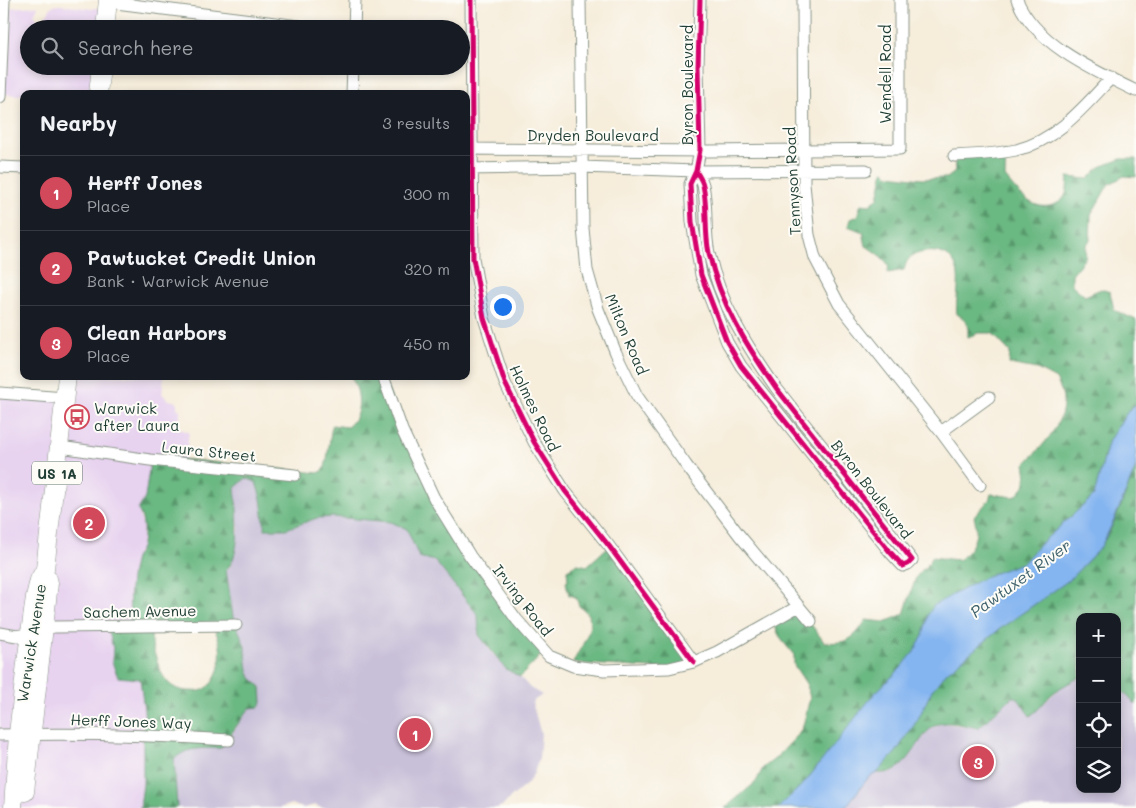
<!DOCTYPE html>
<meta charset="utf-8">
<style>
body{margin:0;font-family:Mali,sans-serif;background:#242831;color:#f1f3f6}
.controls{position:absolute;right:15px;bottom:15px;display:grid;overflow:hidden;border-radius:10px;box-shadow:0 2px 8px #0003}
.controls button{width:45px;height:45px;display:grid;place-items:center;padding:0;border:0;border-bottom:1px solid #363941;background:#171b24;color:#f1f3f6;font:25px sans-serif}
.you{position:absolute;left:502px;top:306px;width:18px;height:18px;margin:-12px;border:4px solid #fff;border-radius:50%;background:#1a73e8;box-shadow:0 0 0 8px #1a73e833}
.badge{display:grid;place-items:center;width:32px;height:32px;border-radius:50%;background:#d1495b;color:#fff;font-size:16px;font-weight:700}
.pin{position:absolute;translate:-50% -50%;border:2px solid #fff;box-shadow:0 1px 5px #0006}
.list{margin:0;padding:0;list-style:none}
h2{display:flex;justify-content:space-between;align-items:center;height:65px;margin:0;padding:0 20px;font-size:21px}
h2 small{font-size:16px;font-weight:400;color:#9ea1a6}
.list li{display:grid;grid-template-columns:32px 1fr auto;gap:15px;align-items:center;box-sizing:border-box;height:75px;padding:0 20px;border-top:1px solid #363941}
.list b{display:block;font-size:19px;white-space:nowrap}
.list p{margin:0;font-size:16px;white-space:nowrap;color:#9ea1a6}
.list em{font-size:16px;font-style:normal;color:#9ea1a6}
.icon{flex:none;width:28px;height:28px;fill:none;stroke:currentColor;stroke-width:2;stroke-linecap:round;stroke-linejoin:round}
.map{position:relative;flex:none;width:1136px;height:808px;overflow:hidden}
.search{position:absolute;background:#171b24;box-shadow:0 2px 8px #0003;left:20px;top:20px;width:450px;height:55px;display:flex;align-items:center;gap:12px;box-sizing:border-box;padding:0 18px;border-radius:28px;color:#9ea1a6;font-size:19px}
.panel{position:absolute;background:#171b24;box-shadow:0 2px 8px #0003;left:20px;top:90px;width:450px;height:290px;border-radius:10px}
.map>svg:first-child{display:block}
.built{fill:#e7d2ef}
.industrial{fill:#c8bfd8}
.forest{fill:url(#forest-firs);stroke:#457a5b;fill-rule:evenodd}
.water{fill:#85b5f0;stroke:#527992}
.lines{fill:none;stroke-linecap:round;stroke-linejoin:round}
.street-casing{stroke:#8a9588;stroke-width:13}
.primary-casing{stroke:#8a9588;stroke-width:19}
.street{stroke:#fff;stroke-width:11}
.primary{stroke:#fff;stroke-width:18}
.cycleway-casing{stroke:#fdfcf7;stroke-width:8}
.cycleway{stroke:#d6006c;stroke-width:5}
.labels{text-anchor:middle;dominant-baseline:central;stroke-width:4;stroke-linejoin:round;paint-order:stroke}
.shield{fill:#fdfcf7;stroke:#62766e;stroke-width:1}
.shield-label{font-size:14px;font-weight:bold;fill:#1f3d34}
.street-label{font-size:15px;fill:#1f3d34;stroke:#fdfcf7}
.poi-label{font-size:15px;fill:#1f3d34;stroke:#fdfcf7;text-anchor:start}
.water-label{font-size:16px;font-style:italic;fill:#3e616c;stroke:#fdfcf7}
</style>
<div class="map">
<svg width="1136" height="808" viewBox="0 0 1136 808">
<defs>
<pattern id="forest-firs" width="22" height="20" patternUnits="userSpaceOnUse" patternTransform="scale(1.25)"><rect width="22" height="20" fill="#6bb882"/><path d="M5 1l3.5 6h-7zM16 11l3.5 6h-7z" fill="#57976b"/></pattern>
</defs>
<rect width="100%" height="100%" fill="#fdfcf7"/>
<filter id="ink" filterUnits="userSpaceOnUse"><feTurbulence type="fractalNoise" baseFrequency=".02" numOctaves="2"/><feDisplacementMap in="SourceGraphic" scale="10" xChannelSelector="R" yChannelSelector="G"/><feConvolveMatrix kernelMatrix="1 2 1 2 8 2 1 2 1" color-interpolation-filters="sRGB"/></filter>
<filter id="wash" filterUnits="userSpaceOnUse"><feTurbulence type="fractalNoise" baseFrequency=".0096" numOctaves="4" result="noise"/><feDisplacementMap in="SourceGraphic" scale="20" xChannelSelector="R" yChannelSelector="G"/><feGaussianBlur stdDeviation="1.12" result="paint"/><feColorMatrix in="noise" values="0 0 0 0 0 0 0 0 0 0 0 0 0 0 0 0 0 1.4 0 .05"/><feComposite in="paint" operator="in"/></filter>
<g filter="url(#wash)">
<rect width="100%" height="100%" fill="#f6eddb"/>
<!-- built -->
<path class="built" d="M60,5L91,9L104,7L105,29H29V66H100L97,94H51L50,90L44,88L41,92L20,95L1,94L5,8L38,6L34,15L41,24L52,6Z
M67,376H164L162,394L169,400L177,402V408L180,410V417L176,428L189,432L185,460L151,457L145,498L138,509L143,527L141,549L137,553L131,625L108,628L113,648L112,662L118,677L140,679L145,717L143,735V784L140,808H0V395L61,399Z"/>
<!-- industrial -->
<path class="industrial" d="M246,478L256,482L261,498L265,529L296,526L317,518L334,517L373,520H387L407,526L478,615L479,635L492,653L506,669L520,677L530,688L542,695L532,702L541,734L539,758L534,773L527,784L508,800L504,805L497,808H322L315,805L303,808L291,804L280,808H177L174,759L183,751L197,749L232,734L245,714L250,708L251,678L248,670L245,646L233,617L226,570L230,567L235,551L239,529L235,487Z
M1080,677V789H1117V685L1136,705V808H845L868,778L877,773H889L898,768L930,729L942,723L978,728L1012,697H1017L1030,716L1063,685Z"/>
<!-- forest -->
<path class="forest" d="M1006,152L1005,177C1016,191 1033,212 1053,205C1058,203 1062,201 1065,196C1068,191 1067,182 1068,177L1088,179L1100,167L1121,159H1136V177L1124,176L1108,185L1091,215L1090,240L1086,245L1085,258L1072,274V285L1085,296L1101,289L1110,292L1114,310L1136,320V404L1129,410L1109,440L1094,496L1038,546L1025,562L987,576L928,615L923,636L914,652L900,669L874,694L806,781L778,808H725L756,782L763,768L776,758L798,735L803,726L810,698L807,685L794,665V655L781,639L774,625L800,609L824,642C846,644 854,640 866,620L885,622L904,614L916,577L929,563L931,557L958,560C973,550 980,535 974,517L989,500L991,494L1014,497C1026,489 1028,477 1025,464C1042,446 1069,421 1062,393C1061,389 1058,384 1056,379L1037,369L1009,364L1010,352L992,333H978L968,337C968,325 969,321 957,314C954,299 965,273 951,259C942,249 917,249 908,260C906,262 905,267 904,270L888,273C888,270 889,267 888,265C887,260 871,249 866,246L863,232L848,226L850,219L857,216L861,204L870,205L878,198L884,170L889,175L922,179L947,178L955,172L954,156Z
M350,376H382L434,500L543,653L520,677L506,669L479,635L478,615L435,561L419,557L407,529L391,522L334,517L317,518L286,529H265L261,498L256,482L246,478L235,488C237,509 243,554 226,570L233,617L245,646L248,670L251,678L261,687L262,703L259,707L250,708L245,714L221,748C202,749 189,746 174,759L177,808H140L143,784V735L145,717L140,679L118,677L112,662L113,648L108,627L130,625C129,604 129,582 134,562C135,556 139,553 141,548C144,537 145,519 138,510L145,498L151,456L319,473L325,467L327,459L332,425L347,427C363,416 361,390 350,376ZM214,626C215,631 218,636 219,641C223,656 219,683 203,690C199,692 193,691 188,691C168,690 161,675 156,658C152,647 150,639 152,627Z
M1136,467V705L1117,685V617H1080V677C1069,683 1058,688 1050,696C1043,703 1038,711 1030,716L1017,697H1012L978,728C968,726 954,722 943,723C916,726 915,776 877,773L896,752L918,719L932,690L947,672L1001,628L1069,580L1098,550C1114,530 1126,491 1136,467Z
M608,547L691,662L668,669L573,663C581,644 603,621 579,606L576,597L569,595L566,582L568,581L567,570L578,564L587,566Z"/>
<!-- water -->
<path class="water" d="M1136,404V467L1115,518L1102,545L1098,550L1069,580L1001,628L947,672L932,690L918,719L896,752L877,773L868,778L845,808H778L806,781L874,694L900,669L914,652L923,636L928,615L934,605L987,576L1024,562L1038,546L1094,496L1109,440L1129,410Z"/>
</g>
<g filter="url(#ink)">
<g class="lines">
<defs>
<path id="street" d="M471,0L473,258L484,318L505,383L534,442L565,491L609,546L694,662
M580,0L583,228L587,270L598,309L616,353L637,396L686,465L740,536L811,621
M803,0L804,184L809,235L815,258L839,304L941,432L980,485
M1017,0C1036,45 1095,71 1136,91
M108,2L299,26
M354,29L355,0
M352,94L353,66
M0,97L4,0
M466,149L708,151L900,149V0
M954,156C975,155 996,154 1016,150C1056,141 1084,107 1111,78
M0,167L24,168
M466,169L581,167L696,171L866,170
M696,171C698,175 702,180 703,185C708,207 704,231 709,253C720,304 748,348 777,389L912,560L908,564L903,566L890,552L741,366L727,342L701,275L692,222L690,184L696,171L700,150L698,66L700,0
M383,376L402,430L434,498L470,556L517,620L549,656L573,666L604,670L669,668L694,662L717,652L799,606
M0,393L65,398
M941,432L989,397
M60,447L150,460L295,475
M44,629L54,627L236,625
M0,633L17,636L31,633
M0,735C77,733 153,735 229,740"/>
<path id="primary" d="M105,29L108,0
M98,94L101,66
M25,792L49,583L48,579
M13,808L18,734L26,663L35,597L39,580L45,569L67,376"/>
</defs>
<!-- street casing -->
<use href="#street" class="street-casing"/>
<!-- primary casing -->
<use href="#primary" class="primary-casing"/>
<!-- street -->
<use href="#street" class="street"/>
<!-- primary -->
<use href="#primary" class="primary"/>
<defs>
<path id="cycleway" d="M471,0L473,258L484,318L505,383L534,442L565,491L609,546L694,662
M696,171C698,175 702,180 703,185C708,207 704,231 709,253C720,304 748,348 777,389L912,560L908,564L903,566L890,552L741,366L727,342L701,275L692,222L690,184L696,171L700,150L698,66L700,0"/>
</defs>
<!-- cycleway casing -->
<use href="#cycleway" class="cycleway-casing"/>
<!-- cycleway -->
<use href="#cycleway" class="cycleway"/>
</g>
</g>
<!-- icons -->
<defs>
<symbol id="bus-ring" viewBox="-11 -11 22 22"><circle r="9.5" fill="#fdfcf7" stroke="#d1495b" stroke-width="1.5"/><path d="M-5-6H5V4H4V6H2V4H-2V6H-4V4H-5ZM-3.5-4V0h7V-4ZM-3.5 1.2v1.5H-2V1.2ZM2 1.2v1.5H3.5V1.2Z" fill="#d1495b"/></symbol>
</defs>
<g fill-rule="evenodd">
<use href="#bus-ring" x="63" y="403" width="28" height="28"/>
</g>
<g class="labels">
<!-- shield labels -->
<rect class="shield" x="32" y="461.5" width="50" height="23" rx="4"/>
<g class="shield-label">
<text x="57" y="473">US 1A</text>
</g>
<!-- street labels -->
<g class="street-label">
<text transform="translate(885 74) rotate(-90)">Wendell Road</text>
<text transform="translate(687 85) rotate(-90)">Byron Boulevard</text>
<text x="593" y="135">Dryden Boulevard</text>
<text transform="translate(792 181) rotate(-93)">Tennyson Road</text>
<text transform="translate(627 334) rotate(67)">Milton Road</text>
<text transform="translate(535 408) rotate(64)">Holmes Road</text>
<text transform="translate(209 451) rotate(6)">Laura Street</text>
<text transform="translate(872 489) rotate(52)">Byron Boulevard</text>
<text transform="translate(523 600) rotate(52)">Irving Road</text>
<text transform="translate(140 611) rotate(-1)">Sachem Avenue</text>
<text transform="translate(31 643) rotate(-81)">Warwick Avenue</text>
<text transform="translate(131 721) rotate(2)">Herff Jones Way</text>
</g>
<!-- poi labels -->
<g class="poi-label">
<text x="94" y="408">Warwick<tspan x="94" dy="17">after Laura</tspan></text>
</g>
<!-- water labels -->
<g class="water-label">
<text transform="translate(1020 578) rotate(-36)">Pawtuxet River</text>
</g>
</g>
</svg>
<div class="controls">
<button>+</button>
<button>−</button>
<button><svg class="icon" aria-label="locate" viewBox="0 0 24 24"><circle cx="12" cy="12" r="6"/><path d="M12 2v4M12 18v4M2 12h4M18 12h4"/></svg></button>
<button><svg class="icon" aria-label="layers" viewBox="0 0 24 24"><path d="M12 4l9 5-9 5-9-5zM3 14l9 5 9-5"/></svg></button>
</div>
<div class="you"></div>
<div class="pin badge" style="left:415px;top:734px">1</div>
<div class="pin badge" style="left:89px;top:523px">2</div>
<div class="pin badge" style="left:978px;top:762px">3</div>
<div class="search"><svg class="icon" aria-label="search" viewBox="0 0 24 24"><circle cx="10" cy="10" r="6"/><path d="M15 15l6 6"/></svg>Search here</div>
<section class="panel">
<h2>Nearby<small>3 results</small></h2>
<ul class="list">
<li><span class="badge">1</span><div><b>Herff Jones</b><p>Place</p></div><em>300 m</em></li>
<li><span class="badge">2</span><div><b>Pawtucket Credit Union</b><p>Bank · Warwick Avenue</p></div><em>320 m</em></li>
<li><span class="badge">3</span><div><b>Clean Harbors</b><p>Place</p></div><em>450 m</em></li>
</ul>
</section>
</div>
